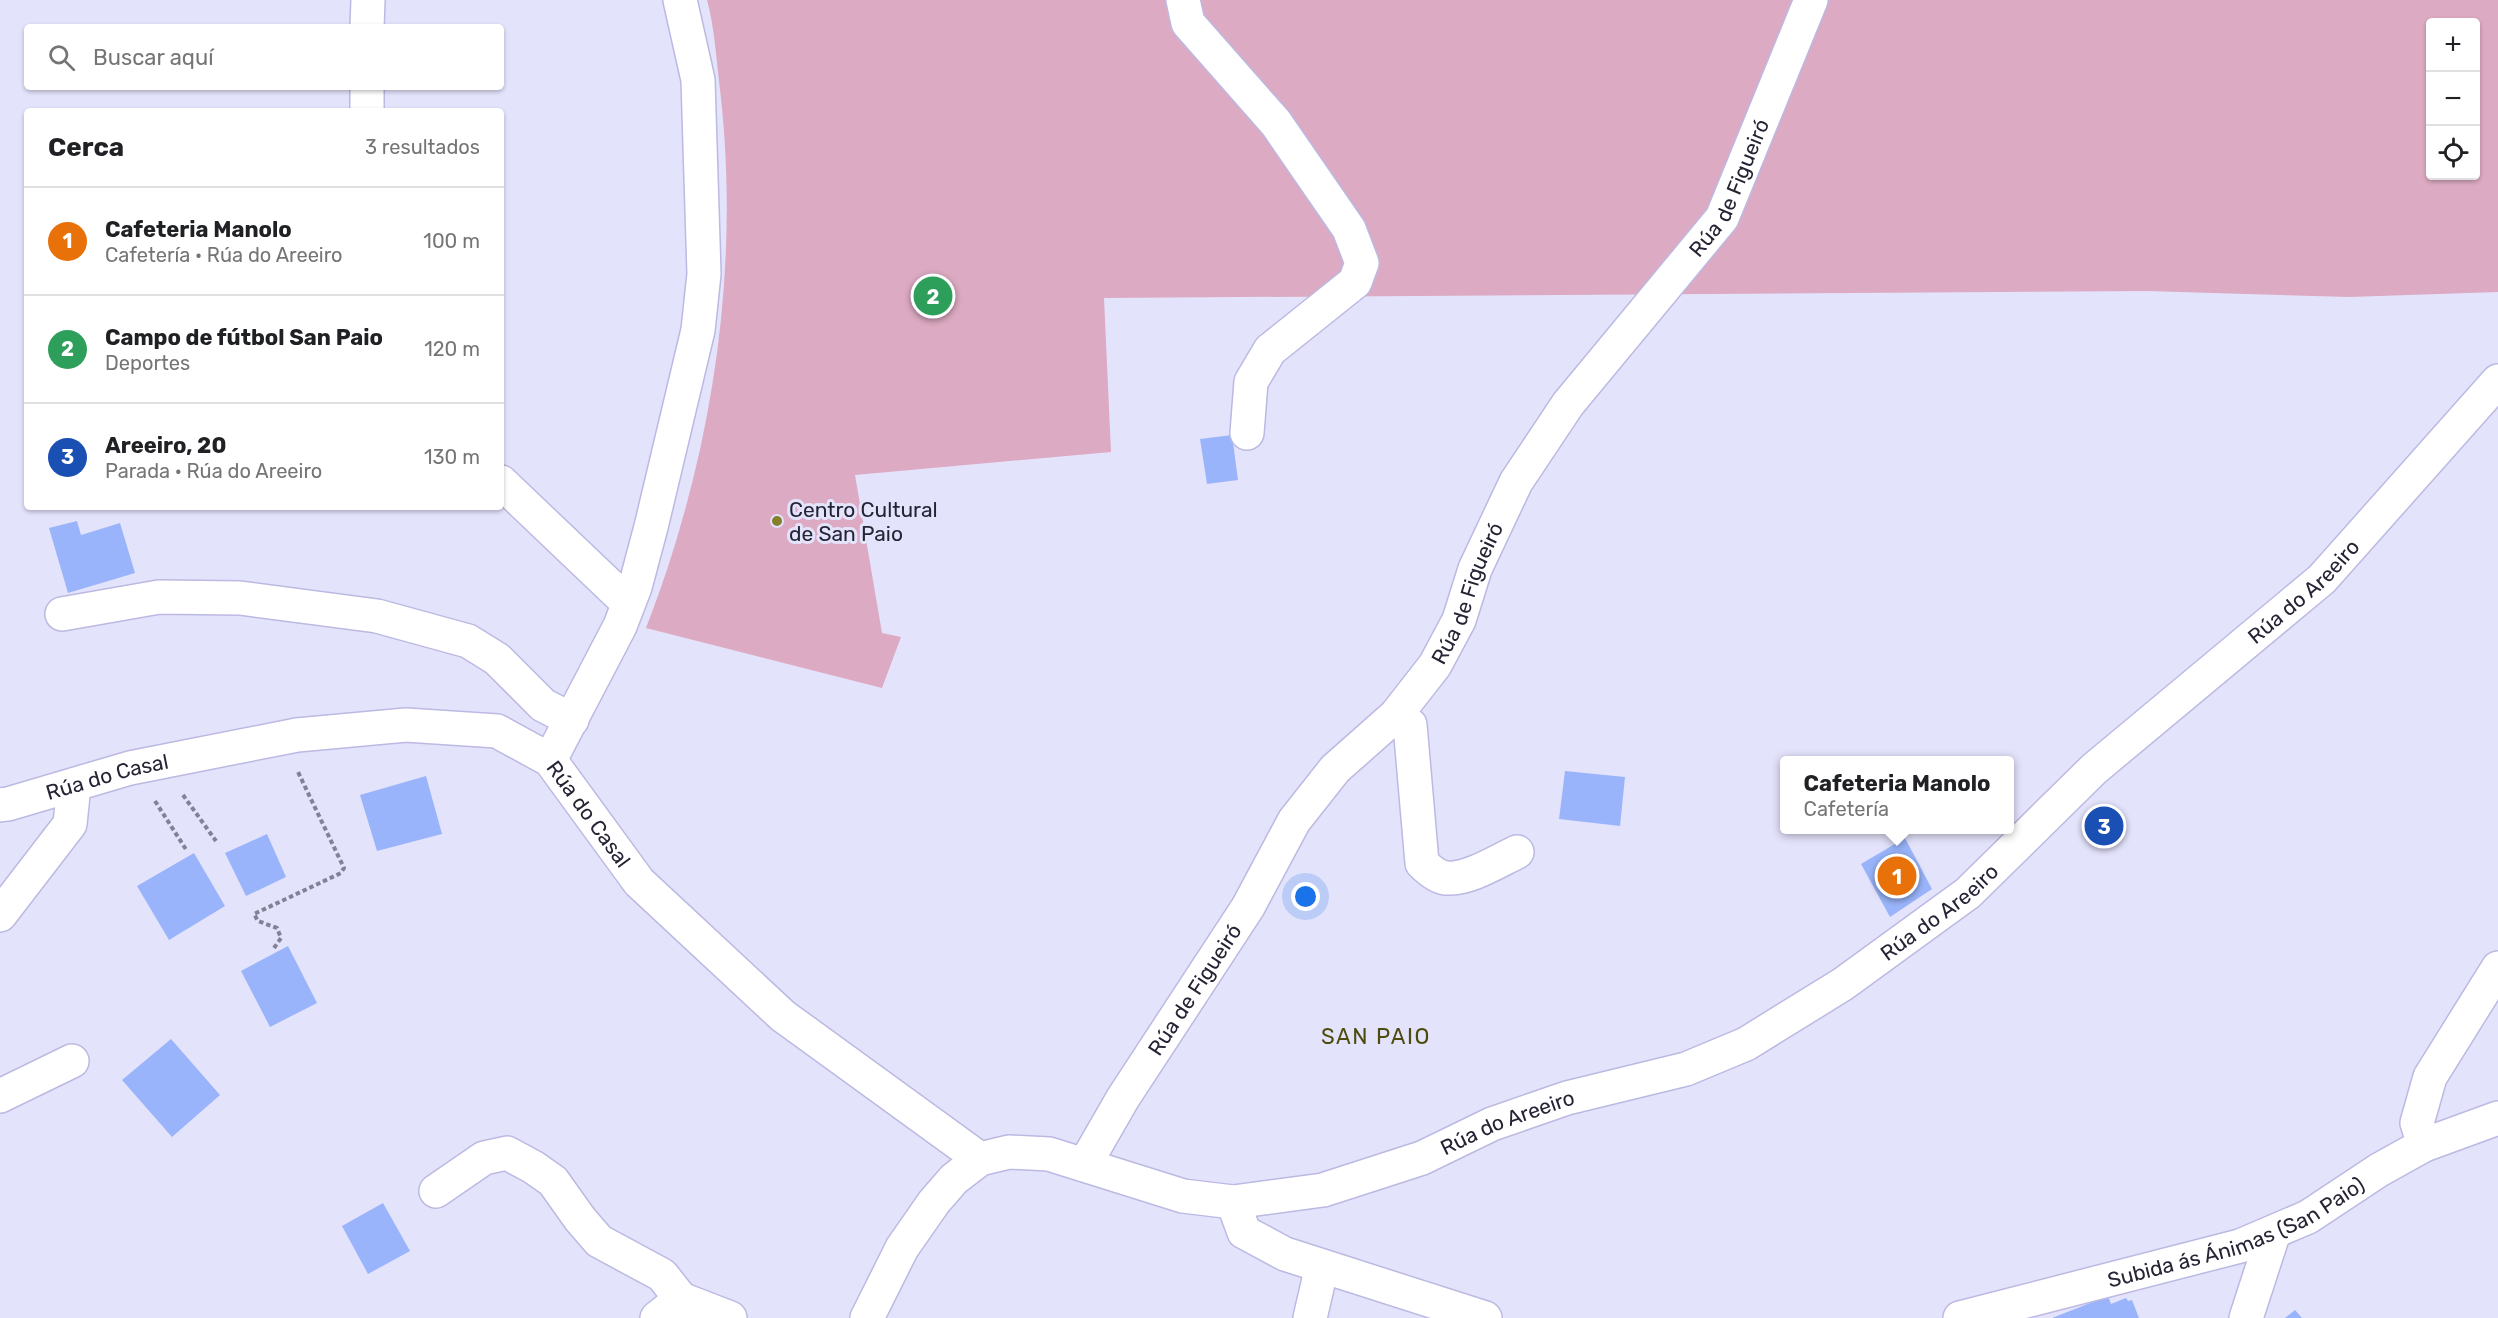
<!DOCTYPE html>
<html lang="es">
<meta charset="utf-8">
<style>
body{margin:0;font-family:Rubik,sans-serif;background:#f6f6f6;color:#202124}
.controls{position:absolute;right:18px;top:18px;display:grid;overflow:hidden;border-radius:6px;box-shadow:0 2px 4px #0004}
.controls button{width:54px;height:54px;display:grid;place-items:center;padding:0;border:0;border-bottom:2px solid #e0e0e0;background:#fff;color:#202124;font:30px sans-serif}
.you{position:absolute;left:1306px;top:897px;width:21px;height:21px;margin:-15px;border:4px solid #fff;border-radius:50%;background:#1a73e8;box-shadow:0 0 0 9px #1a73e833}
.badge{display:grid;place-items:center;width:39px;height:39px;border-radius:50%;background:#2563eb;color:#fff;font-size:20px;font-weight:700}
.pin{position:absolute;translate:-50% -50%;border:3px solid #fff;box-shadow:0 2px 6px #0006}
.popup{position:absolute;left:1780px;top:756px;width:234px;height:78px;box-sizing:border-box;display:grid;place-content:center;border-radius:6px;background:#fff;filter:drop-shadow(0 2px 4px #0005);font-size:20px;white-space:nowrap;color:#757577}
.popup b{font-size:22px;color:#202124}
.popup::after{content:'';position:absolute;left:50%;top:100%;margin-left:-12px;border:12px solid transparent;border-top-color:#fff}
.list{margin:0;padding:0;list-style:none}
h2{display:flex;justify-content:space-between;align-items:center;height:78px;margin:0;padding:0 24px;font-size:26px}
h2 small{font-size:20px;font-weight:400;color:#757577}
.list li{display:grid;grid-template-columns:39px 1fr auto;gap:18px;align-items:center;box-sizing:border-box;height:108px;padding:0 24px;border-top:2px solid #e0e0e0}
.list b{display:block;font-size:22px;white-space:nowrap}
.list p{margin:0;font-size:20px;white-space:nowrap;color:#757577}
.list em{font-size:20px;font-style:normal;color:#757577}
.icon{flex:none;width:33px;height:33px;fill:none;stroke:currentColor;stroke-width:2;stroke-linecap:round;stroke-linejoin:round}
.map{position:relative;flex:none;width:2498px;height:1318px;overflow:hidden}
.search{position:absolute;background:#fff;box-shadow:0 2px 4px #0004;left:24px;top:24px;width:480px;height:66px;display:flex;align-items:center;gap:15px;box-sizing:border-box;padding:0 21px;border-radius:6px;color:#757577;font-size:22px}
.panel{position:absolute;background:#fff;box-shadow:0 2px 4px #0004;left:24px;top:108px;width:480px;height:402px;border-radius:6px}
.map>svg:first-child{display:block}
.green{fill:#dcaac2;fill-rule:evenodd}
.building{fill:#99b4fa}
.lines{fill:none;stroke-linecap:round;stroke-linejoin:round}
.minor-casing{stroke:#bcb9e2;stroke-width:36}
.path{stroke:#828196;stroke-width:4;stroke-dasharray:4.5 3;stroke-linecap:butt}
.minor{stroke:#fff;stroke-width:33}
.poi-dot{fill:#84812a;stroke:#e4e3fc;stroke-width:2}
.labels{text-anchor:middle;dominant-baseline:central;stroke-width:6;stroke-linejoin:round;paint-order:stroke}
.street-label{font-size:21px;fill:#252434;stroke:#e4e3fc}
.poi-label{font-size:21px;fill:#252434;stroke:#e4e3fc;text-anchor:start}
.neighbourhood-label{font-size:22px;letter-spacing:1.5px;fill:#4e4c0d;stroke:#e4e3fc}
</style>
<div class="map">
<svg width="2498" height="1318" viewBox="0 0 2498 1318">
<rect width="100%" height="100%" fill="#e4e3fc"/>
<!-- green -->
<path class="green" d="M707,0H2498V292L2349,297L2147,291L1104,298L1111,452L855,475L882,633L901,637L882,688L646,628C713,456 742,264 719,81C716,54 714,26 707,0ZM2430,22H2476V176H2430Z"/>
<!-- building -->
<path class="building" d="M1232,435L1238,480L1207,484L1200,439Z
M77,521L81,535L120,523L135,573L68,593L49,528Z
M1565,771L1625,777L1620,826L1559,819Z
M426,776L442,834L377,851L360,795Z
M267,834L286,877L246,896L225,853Z
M1905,838L1932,889L1890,917L1861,864Z
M194,853L225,906L169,940L137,886Z
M288,946L317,1003L270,1027L241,971Z
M171,1039L220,1095L172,1137L122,1080Z
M383,1203L410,1251L368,1274L342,1226Z
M2108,1296L2111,1304L2126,1298L2128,1301L2132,1300L2139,1318H2052Z
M2295,1310L2302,1318H2285Z"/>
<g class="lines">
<defs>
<g id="minor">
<path d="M1183,0L1188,23L1276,123L1349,229L1362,263L1355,282L1270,350L1251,382L1247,433"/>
<path d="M367,27L368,0"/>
<path d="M367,87V111"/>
<path d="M501,482L628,603"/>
<path d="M62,614L159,597L240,598L377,616L468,641L497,659L543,705L572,720"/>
<path d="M1396,715L1410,725L1422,863C1428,869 1437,877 1446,878C1468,880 1498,861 1517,852"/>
<path d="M550,760L620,626L635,587L651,527L698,330L704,274L698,80L680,0"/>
<path id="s1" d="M0,805L8,804L130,768L297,735L406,725L497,731L550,760L639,882L783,1016L980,1159"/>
<path d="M0,915L70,824L74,785"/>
<path d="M0,1096L72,1061"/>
<path d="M2424,1145L2417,1123L2430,1077L2498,968"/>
<path id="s2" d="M1085,1164L1123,1098L1248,907L1294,821L1335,769L1396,715L1435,665L1459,620L1475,569L1516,482L1568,404L1722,218L1811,0"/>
<path d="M436,1191L484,1158L507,1153L533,1167L553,1181L580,1219L599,1241L662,1275L681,1299L730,1318"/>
<path d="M1233,1202L1244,1232L1285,1254L1485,1318"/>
<path d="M657,1318L681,1299"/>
<path id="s3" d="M867,1318L902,1248L934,1202L954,1179L980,1159L1009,1152L1049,1154L1183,1196L1233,1202L1323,1190L1422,1158L1492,1124L1567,1098L1686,1069L1746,1044L1843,984L1968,893L2094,769L2322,579L2498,381"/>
<path d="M1310,1318L1322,1266"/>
<path id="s4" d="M1960,1318L2240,1246L2308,1217L2379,1170L2424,1145L2498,1118"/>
<path d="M2246,1318L2274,1232"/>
</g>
</defs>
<!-- minor casing -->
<use href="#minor" class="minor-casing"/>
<!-- path -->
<path class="path" d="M183,795L216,841
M155,801L187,851
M274,948L281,938L277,928L258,921L254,914L341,873L344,868L298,772"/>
<!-- minor -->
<use href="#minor" class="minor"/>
</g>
<!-- markers -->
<circle class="poi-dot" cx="777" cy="521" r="6"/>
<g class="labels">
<!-- street labels -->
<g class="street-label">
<text stroke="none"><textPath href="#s2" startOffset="1179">Rúa de Figueiró</textPath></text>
<text stroke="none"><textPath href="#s3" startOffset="1718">Rúa do Areeiro</textPath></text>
<text stroke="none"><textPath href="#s2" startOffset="692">Rúa de Figueiró</textPath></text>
<text stroke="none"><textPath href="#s1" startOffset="111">Rúa do Casal</textPath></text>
<text stroke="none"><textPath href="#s1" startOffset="633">Rúa do Casal</textPath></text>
<text stroke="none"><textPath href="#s3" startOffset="1232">Rúa do Areeiro</textPath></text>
<text stroke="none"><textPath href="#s2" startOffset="206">Rúa de Figueiró</textPath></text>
<text stroke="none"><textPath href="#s3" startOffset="746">Rúa do Areeiro</textPath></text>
<text stroke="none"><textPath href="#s4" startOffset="290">Subida ás Ánimas (San Paio)</textPath></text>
</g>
<!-- poi labels -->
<g class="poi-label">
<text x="789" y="509">Centro Cultural<tspan x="789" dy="24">de San Paio</tspan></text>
</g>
<!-- neighbourhood labels -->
<g class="neighbourhood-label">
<text x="1376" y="1036">SAN PAIO</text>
</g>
</g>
</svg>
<div class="controls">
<button>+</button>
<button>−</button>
<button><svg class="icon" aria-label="locate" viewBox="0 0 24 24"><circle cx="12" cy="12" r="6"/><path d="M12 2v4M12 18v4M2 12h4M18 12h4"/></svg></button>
</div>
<div class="you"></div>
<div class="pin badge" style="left:1897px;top:876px;background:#e8710a">1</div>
<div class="popup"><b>Cafeteria Manolo</b>Cafetería</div>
<div class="pin badge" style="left:933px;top:296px;background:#2e9e5b">2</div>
<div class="pin badge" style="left:2104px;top:826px;background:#1a4fb4">3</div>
<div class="search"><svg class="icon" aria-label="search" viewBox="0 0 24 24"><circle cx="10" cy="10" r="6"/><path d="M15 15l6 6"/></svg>Buscar aquí</div>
<section class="panel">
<h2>Cerca<small>3 resultados</small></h2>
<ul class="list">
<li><span class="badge" style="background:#e8710a">1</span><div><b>Cafeteria Manolo</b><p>Cafetería · Rúa do Areeiro</p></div><em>100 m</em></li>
<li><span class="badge" style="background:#2e9e5b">2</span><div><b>Campo de fútbol San Paio</b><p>Deportes</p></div><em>120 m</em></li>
<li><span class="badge" style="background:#1a4fb4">3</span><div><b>Areeiro, 20</b><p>Parada · Rúa do Areeiro</p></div><em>130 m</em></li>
</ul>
</section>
</div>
